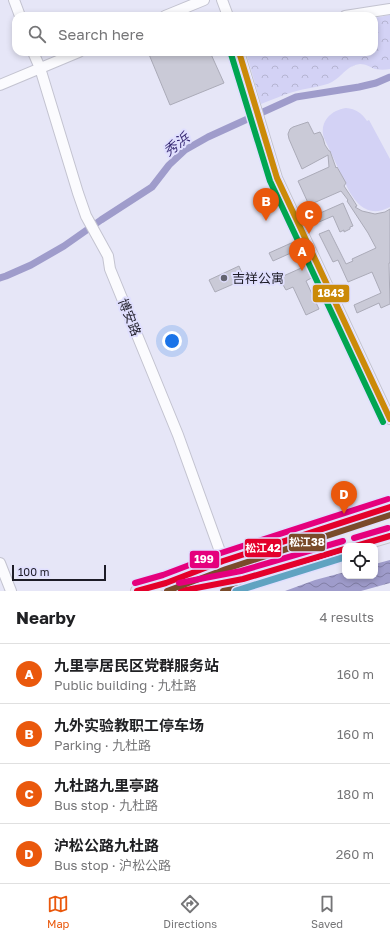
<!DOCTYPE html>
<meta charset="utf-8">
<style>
body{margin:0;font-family:"Golos Text","Noto Sans SC",sans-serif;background:#f6f6f6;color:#202124}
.controls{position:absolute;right:12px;bottom:12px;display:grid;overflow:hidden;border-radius:8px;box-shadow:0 2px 6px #0003}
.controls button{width:36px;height:36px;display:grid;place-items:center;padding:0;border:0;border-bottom:1px solid #e0e0e0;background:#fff;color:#202124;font:20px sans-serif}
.scale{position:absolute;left:12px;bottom:10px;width:94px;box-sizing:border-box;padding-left:4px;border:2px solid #1d1c27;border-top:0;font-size:11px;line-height:14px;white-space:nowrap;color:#1d1c27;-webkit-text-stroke:3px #e0dffe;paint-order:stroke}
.you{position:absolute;left:172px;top:341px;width:14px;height:14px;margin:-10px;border:3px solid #fff;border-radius:50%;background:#1a73e8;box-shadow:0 0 0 6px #1a73e833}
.badge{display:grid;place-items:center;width:26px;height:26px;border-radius:50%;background:#ea580c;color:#fff;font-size:13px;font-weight:700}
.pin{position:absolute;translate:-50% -33px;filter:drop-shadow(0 1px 2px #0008)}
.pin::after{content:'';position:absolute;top:21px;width:14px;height:12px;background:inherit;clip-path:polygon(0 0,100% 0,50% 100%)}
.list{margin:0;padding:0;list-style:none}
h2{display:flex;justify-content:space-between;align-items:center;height:52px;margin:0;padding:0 16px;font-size:17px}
h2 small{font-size:13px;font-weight:400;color:#757577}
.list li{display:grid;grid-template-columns:26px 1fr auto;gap:12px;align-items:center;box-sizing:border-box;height:60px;padding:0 16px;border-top:1px solid #e0e0e0}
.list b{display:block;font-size:15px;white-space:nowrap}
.list p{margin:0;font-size:13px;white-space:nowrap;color:#757577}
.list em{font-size:13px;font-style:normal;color:#757577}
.icon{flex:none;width:22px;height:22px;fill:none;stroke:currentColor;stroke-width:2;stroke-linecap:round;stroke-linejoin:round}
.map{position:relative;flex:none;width:390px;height:591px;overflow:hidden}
.search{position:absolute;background:#fff;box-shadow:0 2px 6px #0003;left:12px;right:12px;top:12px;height:44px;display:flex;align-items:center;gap:10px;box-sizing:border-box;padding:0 14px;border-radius:12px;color:#757577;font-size:15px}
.sheet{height:292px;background:#fff}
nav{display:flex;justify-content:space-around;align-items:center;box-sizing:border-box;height:56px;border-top:1px solid #e0e0e0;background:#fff;font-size:11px;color:#757577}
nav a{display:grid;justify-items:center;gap:2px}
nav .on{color:#ea580c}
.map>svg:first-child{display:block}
.green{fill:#d3d2f5}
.forest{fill:url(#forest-crowns)}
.water{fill:url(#water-waves)}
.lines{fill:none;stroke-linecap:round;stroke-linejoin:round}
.canal{stroke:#9f9ccb;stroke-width:7}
.building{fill:#cacad7;stroke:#ababb8}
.minor-casing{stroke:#c3c3d0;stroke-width:12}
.major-casing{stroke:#c5c4cc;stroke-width:14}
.minor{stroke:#fbfbfe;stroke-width:10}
.major{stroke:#e9e8f1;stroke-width:12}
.bus-1-casing{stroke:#e0dffe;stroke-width:9}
.bus-2-casing{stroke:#e0dffe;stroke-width:9}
.bus-3-casing{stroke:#e0dffe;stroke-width:9}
.bus-4-casing{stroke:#e0dffe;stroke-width:9}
.bus-5-casing{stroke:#e0dffe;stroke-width:9}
.bus-1{stroke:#cb8a08;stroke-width:6}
.bus-2{stroke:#00a651;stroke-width:6}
.bus-3{stroke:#e4002b;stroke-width:6}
.bus-4{stroke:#7a4b2a;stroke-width:6}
.bus-5{stroke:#e5007d;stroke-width:6}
.metro-1-casing{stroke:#e0dffe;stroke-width:10}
.metro-1{stroke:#60a3c1;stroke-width:7}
.poi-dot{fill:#636370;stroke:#e0dffe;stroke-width:1.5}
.labels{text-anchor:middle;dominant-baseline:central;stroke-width:4;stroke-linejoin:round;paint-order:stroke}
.poi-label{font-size:13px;fill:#1d1c27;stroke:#e0dffe;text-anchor:start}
.street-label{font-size:13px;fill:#1d1c27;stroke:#e0dffe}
.water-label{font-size:14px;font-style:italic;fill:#3a2d76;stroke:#e0dffe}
.line-badge{stroke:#e0dffe;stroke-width:1.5}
.badge-label{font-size:11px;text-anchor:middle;font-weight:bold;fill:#fff}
</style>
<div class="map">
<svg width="390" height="591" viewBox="0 0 390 591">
<defs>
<pattern id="forest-crowns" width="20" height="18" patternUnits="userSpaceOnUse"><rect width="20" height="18" fill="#d3d2f5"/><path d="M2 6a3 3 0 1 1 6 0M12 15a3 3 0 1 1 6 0" fill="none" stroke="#b5b4d2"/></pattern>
<pattern id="water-waves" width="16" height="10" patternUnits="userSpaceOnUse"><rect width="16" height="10" fill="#9f9ccb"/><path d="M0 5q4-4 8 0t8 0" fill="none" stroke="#817ea5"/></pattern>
</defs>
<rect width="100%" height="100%" fill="#e6e6f7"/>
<!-- green -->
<path class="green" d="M346,108C356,109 362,113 367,121L369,120L390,159V207C371,217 359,208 349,191L324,138C319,122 331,110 346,108Z"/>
<!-- forest -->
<path class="forest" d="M390,15V69C385,70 380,70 375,69C370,67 366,64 360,64C346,66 343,76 332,82C323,87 304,88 293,92C282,95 272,100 261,104L246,52H374V18Z"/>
<!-- water -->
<path class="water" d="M390,560V583L361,591H285L315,580L345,572V576H375V564Z"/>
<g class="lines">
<!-- canal -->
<path class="canal" d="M0,278L6,276L31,265L64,246L101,220L152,187L169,165L185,150L208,137L296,97L359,87L376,83L390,77"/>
</g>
<!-- building -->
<path class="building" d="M148,52H210L224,83L170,105Z
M308,122L314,134L320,132L323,138L325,145L329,151H330L336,168L337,167L346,183L344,186L352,198L357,206L355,207L362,211L375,214L385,212L390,209V263H389L390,304L381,308L379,303L357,313L354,305L381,293L372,272L348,282L338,260L333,262L319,234L329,230L346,264L353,261L352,259L376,248L368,233L347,201L348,200L341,191L309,205L298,181L329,167L328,155L302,169L289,139L288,134L290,129L293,127Z
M343,203L353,226L350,227V229L344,232V230L340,232L333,216L319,222L316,216L318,215V214Z
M298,240L302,248L273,261L269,253Z
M308,265L313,277L306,281L319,309L306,315L293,287L286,290L279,278Z
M239,266L242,273L235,276L238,282L215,292L209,280Z"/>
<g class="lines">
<defs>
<path id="minor" d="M14,0L20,16
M222,0L228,16
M165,16L204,0
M345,16L390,9
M33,52L40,68L78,193L86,216L108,256L110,269L178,435L231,582
M239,52L277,178L390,419
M0,85L79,52
M0,563L11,591"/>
<path id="major" d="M330,535L390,516
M356,546L390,536
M245,579L345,549
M137,591L166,583L223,561L390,507
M180,591L273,561L390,526"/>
</defs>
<!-- minor casing -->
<use href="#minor" class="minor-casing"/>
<!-- major casing -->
<use href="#major" class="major-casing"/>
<!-- minor -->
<use href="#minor" class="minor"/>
<!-- major -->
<use href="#major" class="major"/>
<defs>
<path id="bus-1" d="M239,52L277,178L390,419"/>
<path id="bus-2" d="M231,54L270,181L383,422"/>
<path id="bus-3" d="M356,546L390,536
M137,591L166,583L223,561L390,507
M181,591L243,579L345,549"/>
<path id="bus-4" d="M167,591L226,569L390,515
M223,591L245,587L345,557"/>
<path id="bus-5" d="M354,538L388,528
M135,583L163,575L221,553L388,499
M179,583L241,571L343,541"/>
</defs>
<!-- bus-1 casing -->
<use href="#bus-1" class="bus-1-casing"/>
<!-- bus-2 casing -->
<use href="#bus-2" class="bus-2-casing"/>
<!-- bus-3 casing -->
<use href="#bus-3" class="bus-3-casing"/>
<!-- bus-4 casing -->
<use href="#bus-4" class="bus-4-casing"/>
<!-- bus-5 casing -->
<use href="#bus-5" class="bus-5-casing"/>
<!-- bus-1 -->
<use href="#bus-1" class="bus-1"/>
<!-- bus-2 -->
<use href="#bus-2" class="bus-2"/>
<!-- bus-3 -->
<use href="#bus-3" class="bus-3"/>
<!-- bus-4 -->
<use href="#bus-4" class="bus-4"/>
<!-- bus-5 -->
<use href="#bus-5" class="bus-5"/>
<defs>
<path id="metro-1" d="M236,591L345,557"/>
</defs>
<!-- metro-1 casing -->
<use href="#metro-1" class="metro-1-casing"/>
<!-- metro-1 -->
<use href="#metro-1" class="metro-1"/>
</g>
<!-- markers -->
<circle class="poi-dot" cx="224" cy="278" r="4"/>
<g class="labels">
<!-- poi labels -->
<g class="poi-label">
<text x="232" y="278">吉祥公寓</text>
</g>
<!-- street labels -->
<g class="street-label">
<text transform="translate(130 317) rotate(68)">博安路</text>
</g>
<!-- water labels -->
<g class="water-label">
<text transform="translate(176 144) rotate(-38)">秀浜</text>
</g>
</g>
<g class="line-badge">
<rect x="312" y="284" width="38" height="19" rx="4" fill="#cb8a08"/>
<rect x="288" y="533" width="38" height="19" rx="4" fill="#7a4b2a"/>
<rect x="244" y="538" width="38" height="20" rx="4" fill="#e4002b"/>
<rect x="189" y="550" width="31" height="19" rx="4" fill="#e5007d"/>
</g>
<g class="badge-label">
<text x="331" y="297">1843</text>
<text x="307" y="546">松江38</text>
<text x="263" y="552">松江42</text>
<text x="204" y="563">199</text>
</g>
</svg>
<div class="controls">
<button><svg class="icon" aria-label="locate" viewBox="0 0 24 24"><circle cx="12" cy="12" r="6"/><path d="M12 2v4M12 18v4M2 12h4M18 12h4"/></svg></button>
</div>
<div class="scale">100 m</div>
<div class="you"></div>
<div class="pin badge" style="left:302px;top:271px">A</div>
<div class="pin badge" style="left:266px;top:221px">B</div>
<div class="pin badge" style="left:309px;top:234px">C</div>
<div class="pin badge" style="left:344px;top:514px">D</div>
<div class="search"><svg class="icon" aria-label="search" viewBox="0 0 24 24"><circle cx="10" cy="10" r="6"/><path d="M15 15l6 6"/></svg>Search here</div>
</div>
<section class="sheet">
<h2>Nearby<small>4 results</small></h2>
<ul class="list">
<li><span class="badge">A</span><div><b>九里亭居民区党群服务站</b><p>Public building · 九杜路</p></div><em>160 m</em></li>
<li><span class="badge">B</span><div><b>九外实验教职工停车场</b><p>Parking · 九杜路</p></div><em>160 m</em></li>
<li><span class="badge">C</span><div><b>九杜路九里亭路</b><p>Bus stop · 九杜路</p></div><em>180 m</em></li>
<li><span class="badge">D</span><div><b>沪松公路九杜路</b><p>Bus stop · 沪松公路</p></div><em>260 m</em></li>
</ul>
</section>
<nav>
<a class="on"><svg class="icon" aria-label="map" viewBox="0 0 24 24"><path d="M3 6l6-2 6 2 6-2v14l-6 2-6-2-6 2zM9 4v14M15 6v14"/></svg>Map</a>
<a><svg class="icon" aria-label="directions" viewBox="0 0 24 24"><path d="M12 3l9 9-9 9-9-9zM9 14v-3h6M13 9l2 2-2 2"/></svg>Directions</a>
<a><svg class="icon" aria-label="saved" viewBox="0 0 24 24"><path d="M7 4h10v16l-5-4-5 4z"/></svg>Saved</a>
</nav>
